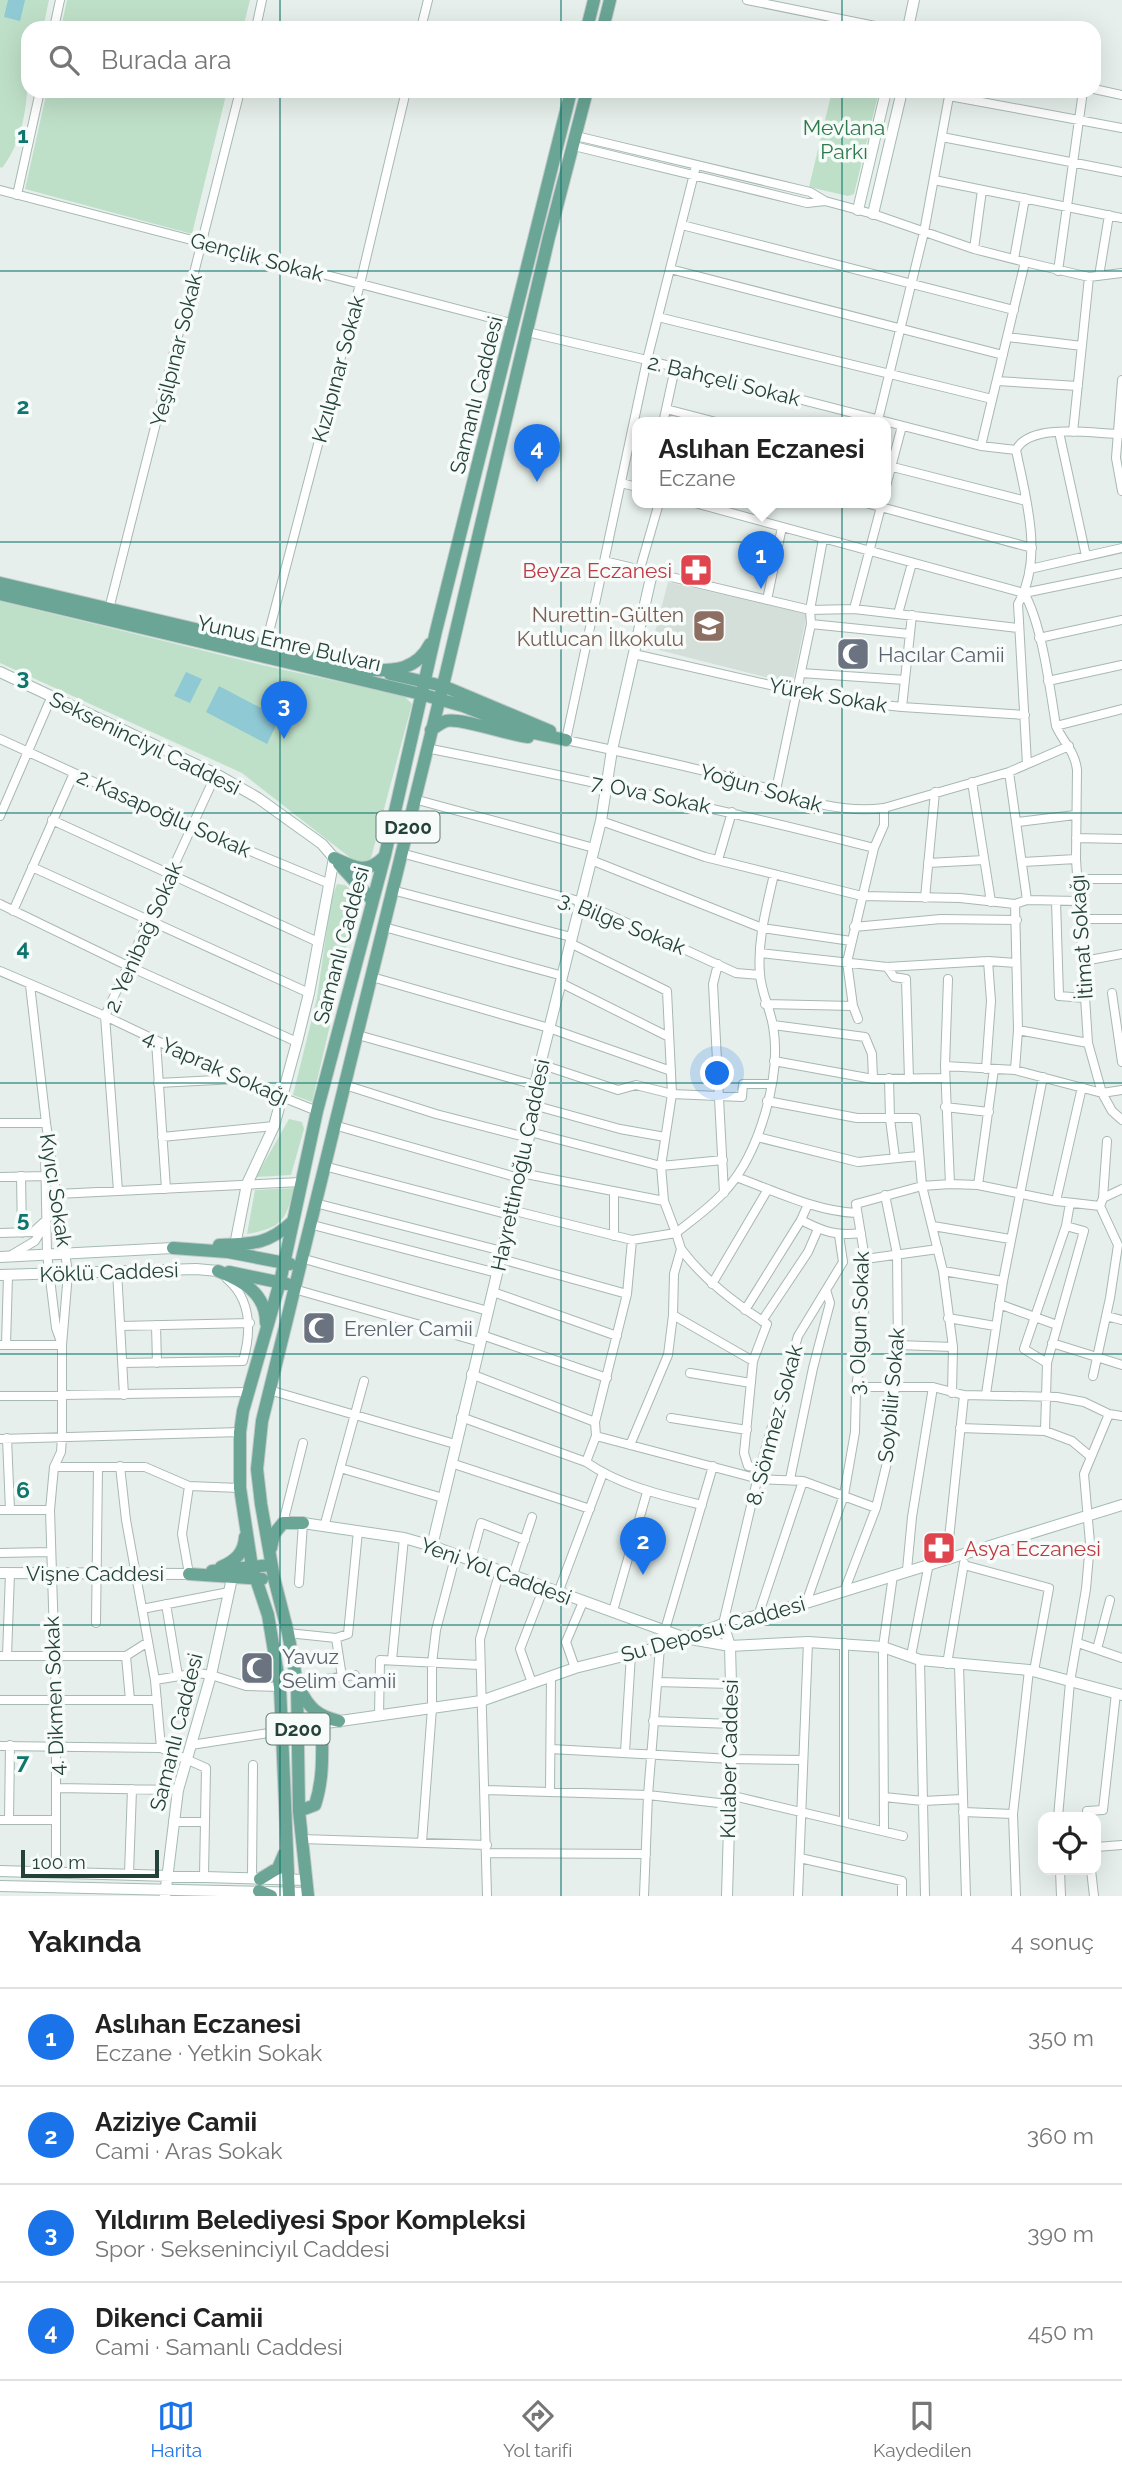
<!DOCTYPE html>
<html lang="tr">
<meta charset="utf-8">
<style>
body{margin:0;font-family:Raleway,sans-serif;background:#f2f2f2;color:#222}
.controls{position:absolute;right:21px;bottom:21px;display:grid;overflow:hidden;border-radius:14px;box-shadow:0 7px 28px #0002}
.controls button{width:63px;height:63px;display:grid;place-items:center;padding:0;border:0;border-bottom:2px solid #e0e0e0;background:#fff;color:#222;font:35px sans-serif}
.scale{position:absolute;left:21px;bottom:18px;width:138px;box-sizing:border-box;padding-left:7px;border:4px solid #24423a;border-top:0;font-size:19px;line-height:24px;white-space:nowrap;color:#24423a;-webkit-text-stroke:5px #f7fbf9;paint-order:stroke}
.you{position:absolute;left:718px;top:1074px;width:24px;height:24px;margin:-18px;border:5px solid #fff;border-radius:50%;background:#1a73e8;box-shadow:0 0 0 10px #1a73e833}
.badge{display:grid;place-items:center;width:46px;height:46px;border-radius:50%;background:#1a73e8;color:#fff;font-size:23px;font-weight:700}
.pin{position:absolute;translate:-50% -58px;filter:drop-shadow(0 2px 4px #0008)}
.pin::after{content:'';position:absolute;top:37px;width:24px;height:21px;background:inherit;clip-path:polygon(0 0,100% 0,50% 100%)}
.popup{position:absolute;left:632px;top:417px;width:259px;height:91px;box-sizing:border-box;display:grid;place-content:center;border-radius:14px;background:#fff;filter:drop-shadow(0 2px 5px #0005);font-size:23px;white-space:nowrap;color:#767676}
.popup b{font-size:26px;color:#222}
.popup::after{content:'';position:absolute;left:50%;top:100%;margin-left:-14px;border:14px solid transparent;border-top-color:#fff}
.list{margin:0;padding:0;list-style:none}
h2{display:flex;justify-content:space-between;align-items:center;height:91px;margin:0;padding:0 28px;font-size:30px}
h2 small{font-size:23px;font-weight:400;color:#767676}
.list li{display:grid;grid-template-columns:46px 1fr auto;gap:21px;align-items:center;box-sizing:border-box;height:98px;padding:0 28px;border-top:2px solid #e0e0e0}
.list b{display:block;font-size:26px;white-space:nowrap}
.list p{margin:0;font-size:23px;white-space:nowrap;color:#767676}
.list em{font-size:23px;font-style:normal;color:#767676}
.icon{flex:none;width:38px;height:38px;fill:none;stroke:currentColor;stroke-width:2;stroke-linecap:round;stroke-linejoin:round}
.map{position:relative;flex:none;width:1122px;height:1896px;overflow:hidden}
.search{position:absolute;background:#fff;box-shadow:0 7px 28px #0002;left:21px;right:21px;top:21px;height:77px;display:flex;align-items:center;gap:18px;box-sizing:border-box;padding:0 24px;border-radius:21px;color:#767676;font-size:26px}
.sheet{height:483px;background:#fff}
nav{display:flex;justify-content:space-around;align-items:center;box-sizing:border-box;height:98px;border-top:2px solid #e0e0e0;background:#fff;font-size:19px;color:#767676}
nav a{display:grid;justify-items:center;gap:4px}
nav .on{color:#1a73e8}
.map>svg:first-child{display:block}
.built{fill:#d4dfda}
.green{fill:#bfe0c8}
.water{fill:#8ec9d4}
.lines{fill:none;stroke-linecap:round;stroke-linejoin:round}
.street-casing{stroke:#a8b8b2;stroke-width:10}
.secondary-casing{stroke:#a4bbb3;stroke-width:12}
.primary-casing{stroke:#c2cac8;stroke-width:14}
.street{stroke:#fff;stroke-width:8}
.secondary{stroke:#fff;stroke-width:10}
.primary{stroke:#6aa596;stroke-width:12}
.grid{fill:none;stroke:#0f766e;stroke-width:2;stroke-opacity:0.55}
.labels{text-anchor:middle;dominant-baseline:central;stroke-width:7;stroke-linejoin:round;paint-order:stroke}
.shield{fill:#f7fbf9;stroke:#637a73;stroke-width:2}
.shield-label{font-size:19px;font-weight:bold;fill:#24423a}
.park-label{font-size:21px;fill:#2d7a4b;stroke:#f7fbf9}
.street-label{font-size:21px;fill:#24423a;stroke:#f7fbf9}
.health-label{font-size:21px;fill:#be3a42;stroke:#f7fbf9;text-anchor:end}
.education-label{font-size:21px;fill:#785e54;stroke:#f7fbf9;text-anchor:end}
.worship-label{font-size:21px;fill:#5b616d;stroke:#f7fbf9;text-anchor:start}
.grid-label{font-size:23px;text-anchor:middle;font-weight:bold;fill:#0f766e;stroke:#f7fbf9;stroke-width:7;stroke-linejoin:round;paint-order:stroke}
</style>
<div class="map">
<svg width="1122" height="1896" viewBox="0 0 1122 1896">
<rect width="100%" height="100%" fill="#e6efeb"/>
<!-- built -->
<path class="built" d="M668,582L807,614L793,681L788,683L651,648Z"/>
<!-- green -->
<path class="green" d="M0,0H49L43,28H28C28,74 32,130 2,168L0,167Z
M67,0H250L243,28H61Z
M47,91H227L192,234L25,189Z
M832,91H879L854,194L848,196L809,187Z
M0,601L262,665L404,696L412,704L371,858L366,865L357,863L242,773L0,663Z
M337,884L345,885L356,894L335,1004L312,1102L293,1095L317,998L331,900Z
M289,1119L302,1122L304,1129L291,1175L256,1177Z
M294,1188C286,1221 281,1228 247,1234L255,1190Z"/>
<!-- water -->
<path class="water" d="M8,0H25L20,21L4,17Z
M186,672L202,679L190,703L174,696Z
M219,686L280,718L267,744L206,712Z"/>
<g class="lines">
<defs>
<path id="street" d="M747,0L885,28
M54,28L60,0
M256,28L262,0
M421,28L428,0
M1094,89L1122,95
M949,96L1122,128
M576,136L810,192L825,201L873,214L974,249L1025,262L1089,277L1122,273
M942,137L1122,172
M574,146L807,203L825,201
M696,166L647,360L566,740C622,752 678,764 733,778C784,792 830,815 884,808L1009,772L1069,746
M934,180L1122,218
M0,190L514,324
M17,195L40,91
M682,225L1014,310
M974,249L982,190
M1014,259L1025,198
M670,269L1003,355
M1058,271L1083,91
M1099,276L1109,215
M658,317L992,399
M527,332L647,360L981,446L1016,450C1030,422 1095,434 1122,434
M1007,337L1082,346
M1122,380L1116,458L1122,491
M997,381L1078,386
M666,409L720,423
M878,420L924,232L950,91
M663,423L675,368
M1059,432L1086,556
M1073,432L1089,277
M981,446L1025,262
M1016,450C1026,499 1044,558 1018,604L1027,764
M885,465L1026,501
M621,483L637,487
M885,490L902,426
M695,503L1024,593L1122,573
M866,503L1032,548
M604,561L810,610L854,609L1018,628
M640,569L659,503
M1030,569L1122,548
M1024,593C1042,624 1050,689 1056,726C1063,742 1075,751 1077,770L1076,859L1088,1043L1102,1093L1112,1111L1122,1120
M767,600L782,527
M109,609L240,91
M854,609L882,503
M898,614L912,563
M811,624L909,634
M1039,638L1122,620
M265,647L360,284L406,91
M634,654L836,700L902,707L1025,715
M801,673L905,680
M1048,681L1122,665
M902,707L912,615
M1056,726L1122,709
M0,739L192,827L330,884
M426,748C577,778 726,810 874,848
M1009,772L1027,900
M972,782L991,902
M776,790L811,624L810,610L823,539
M414,799L594,848
M0,816L51,698
M52,820L318,942
M601,821L705,857L862,896L960,898L1015,904L1027,900L1079,901
M1018,822L1075,815
M1076,838L1122,839
M401,853L579,901L736,973L760,975
M591,860L762,928L851,941
M718,860L732,812
M1023,862L1076,859
M928,863L984,860
M32,867L309,993
M1077,879H1122
M392,890L571,937
M925,898L935,792
M1056,901L1059,996L1085,998
M0,904L128,966L297,1042
M13,911L74,773
M1080,919H1122
M384,927L563,976
M854,927L941,919L1017,920
M760,953L887,967L988,961L1016,963
M1084,961L1122,954
M718,964L713,984L724,1193
M887,967L894,977L906,979L909,1079
M0,971L105,1016L237,1079L317,1111
M372,977L549,1028L671,1071
M948,979L945,1066L950,1184
M561,983L669,1037
M30,985L46,1123L68,1273L62,1345V1437L61,1452L54,1467L50,1510L56,1701V1872
M1112,993L1122,1062
M765,1004L853,1006
M858,1019L853,1006L847,962L874,848L884,825V808
M773,1025L865,1037L872,1054L873,1079
M1018,1030L1088,1043
M358,1035L535,1085
M156,1041L166,1189
M774,1061L873,1079L945,1078
M540,1064L618,1090L636,1085L672,1094L742,1097L743,1084H770
M945,1066L1015,1070L1102,1093L1122,1090
M986,1069L991,1001L988,961
M1015,1070L1018,1030L1015,904
M889,1078L890,1119L895,1158
M158,1083L236,1079
M345,1085L436,1114L529,1138
M767,1101L857,1118H916L922,1186L943,1271L953,1347L952,1393
M533,1105L620,1129L665,1137
M945,1107L989,1112
M0,1123H46
M334,1125L519,1178
M530,1132L661,1166L723,1160
M162,1137L274,1126
M757,1137L858,1162L918,1156
M45,1147L47,1254L56,1328L61,1342
M324,1166L510,1215
M521,1173L664,1201
M21,1176L22,1233
M0,1177L47,1176
M736,1177C775,1191 815,1211 856,1213
M978,1185L994,1069
M118,1191L105,1016L216,774
M614,1192V1236
M57,1194L301,1182
M1103,1198L1107,1141
M1056,1201L1082,1087
M315,1203L502,1251
M511,1210L632,1240L676,1233L664,1201L661,1166L672,1094L667,991L570,943
M801,1220C824,1232 836,1236 861,1233
M309,1224L497,1273
M933,1226L1010,1239
M0,1233L33,1232L44,1222
M681,1249C704,1280 735,1303 767,1324L753,1361L744,1453L748,1466L760,1468
M13,1254L35,1241L44,1226
M301,1258L488,1311
M501,1259L627,1294
M865,1259L938,1249
M117,1271L124,1395
M943,1271L1003,1281
M712,1284L768,1189
M294,1289L480,1342
M493,1292L617,1336
M999,1304L1057,1325
M745,1310L801,1220L808,1204
M673,1315L753,1361
M1106,1316L1122,1320
M948,1318L995,1326
M762,1321L808,1252L818,1229
M156,1325L157,1363
M120,1326L250,1323
M482,1335L607,1378
M1052,1343L1122,1365
M0,1345H62
M6,1345L8,1275
M898,1345L953,1347
M122,1363L243,1361C251,1333 252,1300 227,1279
M1047,1363L1084,1231L1066,1226
M690,1373L751,1383
M471,1374L595,1422
M1093,1376L1110,1298L1118,1245L1100,1206
M856,1387H933L964,1395L1057,1397L1084,1402L1109,1414L1122,1416
M269,1390L455,1444
M986,1394L1003,1281L1043,1077
M0,1396L247,1392
M461,1417L586,1462C621,1486 661,1495 702,1505
M671,1418L747,1430
M960,1428L1045,1431L1072,1441L1091,1457
M1045,1431L1047,1363L1024,1349L1066,1226L1070,1203
M596,1436L759,1479L803,1481L876,1508
M7,1438L10,1510
M0,1439L240,1432
M630,1445L668,1355L673,1315L674,1274L681,1249L676,1233C692,1220 711,1207 725,1191C759,1154 782,1076 773,1026C770,1008 761,992 760,974C757,940 767,906 774,874
M586,1462L596,1436L595,1422L627,1294L632,1240
M451,1463L590,1509
M120,1466L126,1520L155,1680L161,1748
M54,1467H145L189,1486L240,1488
M340,1468L443,1498
M790,1479L813,1368L830,1303L826,1290
M189,1486L182,1534L189,1574
M0,1510H50
M283,1523L303,1443
M324,1527L364,1381
M0,1553L50,1552
M947,1558L964,1395
M471,1560L481,1523L525,1540
M964,1565L1049,1588L1034,1671
M907,1570L912,1517L933,1387
M513,1575L532,1517
M299,1583L303,1523
M845,1589L876,1508L890,1450L898,1345L897,1254L885,1195
M558,1593L603,1473
M806,1603L844,1495L855,1432L856,1387L863,1342L865,1259L856,1204L922,1186L950,1184L978,1185L1056,1201L1100,1206L1103,1198L1122,1189
M166,1604L178,1676
M142,1609L229,1592
M613,1611L647,1492
M758,1616L803,1481
M96,1623L98,1468
M723,1624L760,1468L798,1336L843,1262L839,1235
M288,1633L336,1638L348,1634L358,1531
M336,1638L342,1677
M1078,1643L1122,1658
M1097,1649L1110,1600
M0,1656H126L148,1642
M7,1656L10,1573
M126,1656L130,1700
M911,1656L929,1563
M392,1660L404,1538
M920,1660L925,1896
M947,1664L964,1563
M959,1665L966,1896
M575,1668L566,1642L583,1602
M155,1680L198,1673L211,1675L246,1686L280,1687
M657,1682L731,1684
M297,1683L355,1675
M532,1683L520,1649L544,1587
M0,1700H157
M379,1716L380,1660L480,1665
M653,1721L732,1724
M191,1745L282,1731
M0,1746L161,1748L206,1768L204,1876
M551,1749L731,1759L803,1760
M625,1752L631,1654
M56,1788L178,1790
M486,1790L648,1795L728,1804
M550,1792L551,1676
M729,1795L903,1836
M884,1797L923,1801L963,1799
M963,1812L1013,1814
M1058,1817L1070,1682L1086,1589L1090,1543L1084,1474L1109,1414
M1087,1817V1811L1103,1810L1116,1693
M0,1820H55
M9,1820L10,1745
M173,1822H204
M844,1822V1643
M884,1831L883,1647L893,1575
M302,1839L487,1845
M422,1842L432,1708V1663L436,1630L456,1554
M1096,1847L1122,1845
M487,1853L646,1854
M800,1858L902,1881V1896
M1060,1870L1061,1896
M1091,1870L1094,1896
M129,1874L132,1789
M252,1878L253,1765
M487,1896L480,1639L500,1571
M644,1896L648,1795L660,1647L713,1466
M798,1896L808,1642
M1016,1896L1013,1814L1029,1670"/>
<path id="secondary" d="M908,28L914,0
M858,210L886,91
M873,214L902,91
M0,672L216,774L258,798L322,844L334,858L309,993L297,1042L274,1126L247,1184L235,1245
M0,1257L173,1248
M0,1275L196,1269L218,1271
M303,1523L404,1538L432,1546L685,1638L730,1646L808,1642L883,1647L920,1660L1029,1670L1122,1695
M432,1546L521,1173L530,1132L535,1085L601,821L612,750L652,573
M0,1573L189,1574
M723,1624L730,1646L732,1724L727,1896
M298,1727L481,1701L575,1668L660,1647L723,1624L806,1603L1122,1505
M0,1871L307,1880
M0,1886L308,1893
M165,1896L178,1790L211,1675L232,1578"/>
<path id="primary" d="M587,28L594,0
M603,28L610,0
M0,583L368,670C394,671 417,670 430,644
M0,594L421,694L463,706L529,732L566,740
M390,674L443,686L550,731
M431,730C436,727 440,723 446,721C460,717 508,735 528,737
M334,858C354,867 366,875 384,857
M339,864L372,900
M219,1245C250,1244 268,1245 292,1222
M173,1248L228,1252L290,1264
M218,1271C243,1281 266,1293 266,1323
M229,1272L287,1284
M271,1548L274,1534L283,1523H303
M221,1567C235,1561 244,1553 245,1537
M212,1571L271,1565
M189,1574L262,1579
M299,1688C309,1708 317,1716 339,1721
M299,1811L315,1805C324,1778 322,1751 322,1724
M260,1879L278,1868L284,1854
M259,1891L271,1896
M289,1896L280,1687L268,1615L252,1567L240,1488V1432L243,1411L280,1282L317,1111L385,855L436,631L571,91
M308,1896L299,1811L297,1683L288,1633L274,1578L261,1504L257,1469L262,1421L446,673L549,237L587,91"/>
</defs>
<!-- street casing -->
<use href="#street" class="street-casing"/>
<!-- secondary casing -->
<use href="#secondary" class="secondary-casing"/>
<!-- primary casing -->
<use href="#primary" class="primary-casing"/>
<!-- street -->
<use href="#street" class="street"/>
<!-- secondary -->
<use href="#secondary" class="secondary"/>
<!-- primary -->
<use href="#primary" class="primary"/>
</g>
<!-- grid -->
<path class="grid" d="M280,0V28M561,0V28M842,0V28M280,91V1896M561,91V1896M842,91V1896M0,271H1122M0,542H1122M0,813H1122M0,1083H1122M0,1354H1122M0,1625H1122"/>
<!-- icons -->
<defs>
<symbol id="pharmacy-square" viewBox="-11 -11 22 22"><rect x="-9" y="-9" width="18" height="18" rx="4" fill="#e0444e" stroke="#f7fbf9"/><path d="M-2-6h4v4h4v4h-4v4h-4v-4h-4v-4h4Z" fill="#fff"/></symbol>
<symbol id="school-square" viewBox="-11 -11 22 22"><rect x="-9" y="-9" width="18" height="18" rx="4" fill="#8d6e63" stroke="#f7fbf9"/><path d="M0-5L7-2L0 1L-7-2ZM-4 1L0 2.5L4 1V4Q0 6-4 4Z" fill="#fff"/></symbol>
<symbol id="mosque-square" viewBox="-11 -11 22 22"><rect x="-9" y="-9" width="18" height="18" rx="4" fill="#6b7280" stroke="#f7fbf9"/><path d="M3.5-4.9A6 6 0 1 0 3.5 4.9A5 5 0 1 1 3.5-4.9Z" fill="#fff"/></symbol>
</defs>
<g fill-rule="evenodd">
<use href="#pharmacy-square" x="677" y="551" width="38" height="38"/>
<use href="#school-square" x="690" y="607" width="38" height="38"/>
<use href="#mosque-square" x="834" y="635" width="38" height="38"/>
<use href="#mosque-square" x="300" y="1309" width="38" height="38"/>
<use href="#pharmacy-square" x="920" y="1529" width="38" height="38"/>
<use href="#mosque-square" x="238" y="1649" width="38" height="38"/>
</g>
<g class="labels">
<!-- shield labels -->
<g class="shield">
<rect x="376.5" y="811.5" width="63" height="31" rx="5"/>
<rect x="266.5" y="1713.5" width="63" height="31" rx="5"/>
</g>
<g class="shield-label">
<text x="408" y="827">D200</text>
<text x="298" y="1729">D200</text>
</g>
<!-- park labels -->
<g class="park-label">
<text x="844" y="127">Mevlana<tspan x="844" dy="24">Parkı</tspan></text>
</g>
<!-- street labels -->
<g class="street-label">
<text transform="translate(257 257) rotate(15)">Gençlik Sokak</text>
<text transform="translate(176 350) rotate(-76)">Yeşilpınar Sokak</text>
<text transform="translate(338 369) rotate(-75)">Kızılpınar Sokak</text>
<text transform="translate(724 380) rotate(14)">2. Bahçeli Sokak</text>
<text transform="translate(476 395) rotate(-76)">Samanlı Caddesi</text>
<text transform="translate(289 643) rotate(13)">Yunus Emre Bulvarı</text>
<text transform="translate(828 695) rotate(10)">Yürek Sokak</text>
<text transform="translate(145 743) rotate(26)">Sekseninciyıl Caddesi</text>
<text transform="translate(761 788) rotate(16)">Yoğun Sokak</text>
<text transform="translate(651 794) rotate(12)">7. Ova Sokak</text>
<text transform="translate(164 813) rotate(24)">2. Kasapoğlu Sokak</text>
<text transform="translate(622 923) rotate(22)">3. Bilge Sokak</text>
<text transform="translate(143 937) rotate(-66)">2. Yenibağ Sokak</text>
<text transform="translate(1081 937) rotate(-94)">İtimat Sokağı</text>
<text transform="translate(341 945) rotate(-75)">Samanlı Caddesi</text>
<text transform="translate(216 1067) rotate(24)">4. Yaprak Sokağı</text>
<text transform="translate(520 1165) rotate(-78)">Hayrettinoğlu Caddesi</text>
<text transform="translate(56 1190) rotate(81)">Kıyıcı Sokak</text>
<text transform="translate(109 1272) rotate(-2)">Köklü Caddesi</text>
<text transform="translate(859 1323) rotate(-88)">3. Olgun Sokak</text>
<text transform="translate(891 1395) rotate(-85)">Soybilir Sokak</text>
<text transform="translate(774 1425) rotate(-75)">8. Sönmez Sokak</text>
<text transform="translate(496 1571) rotate(20)">Yeni Yol Caddesi</text>
<text x="95" y="1573">Vişne Caddesi</text>
<text transform="translate(713 1629) rotate(-16)">Su Deposu Caddesi</text>
<text transform="translate(54 1696) rotate(-92)">4. Dikmen Sokak</text>
<text transform="translate(176 1732) rotate(-76)">Samanlı Caddesi</text>
<text transform="translate(729 1759) rotate(-89)">Kulaber Caddesi</text>
</g>
<!-- health labels -->
<g class="health-label">
<text x="672" y="570">Beyza Eczanesi</text>
<text x="964" y="1548" text-anchor="start">Asya Eczanesi</text>
</g>
<!-- education labels -->
<g class="education-label">
<text x="684" y="614">Nurettin-Gülten<tspan x="684" dy="24">Kutlucan İlkokulu</tspan></text>
</g>
<!-- worship labels -->
<g class="worship-label">
<text x="878" y="654">Hacılar Camii</text>
<text x="344" y="1328">Erenler Camii</text>
<text x="282" y="1656">Yavuz<tspan x="282" dy="24">Selim Camii</tspan></text>
</g>
</g>
<g class="grid-label">
<text x="23" y="143">1</text>
<text x="23" y="414">2</text>
<text x="23" y="685">3</text>
<text x="23" y="956">4</text>
<text x="23" y="1227">5</text>
<text x="23" y="1498">6</text>
<text x="23" y="1769">7</text>
</g>
</svg>
<div class="controls">
<button><svg class="icon" aria-label="locate" viewBox="0 0 24 24"><circle cx="12" cy="12" r="6"/><path d="M12 2v4M12 18v4M2 12h4M18 12h4"/></svg></button>
</div>
<div class="scale">100 m</div>
<div class="you"></div>
<div class="pin badge" style="left:761px;top:589px">1</div>
<div class="popup"><b>Aslıhan Eczanesi</b>Eczane</div>
<div class="pin badge" style="left:643px;top:1575px">2</div>
<div class="pin badge" style="left:284px;top:739px">3</div>
<div class="pin badge" style="left:537px;top:482px">4</div>
<div class="search"><svg class="icon" aria-label="search" viewBox="0 0 24 24"><circle cx="10" cy="10" r="6"/><path d="M15 15l6 6"/></svg>Burada ara</div>
</div>
<section class="sheet">
<h2>Yakında<small>4 sonuç</small></h2>
<ul class="list">
<li><span class="badge">1</span><div><b>Aslıhan Eczanesi</b><p>Eczane · Yetkin Sokak</p></div><em>350 m</em></li>
<li><span class="badge">2</span><div><b>Aziziye Camii</b><p>Cami · Aras Sokak</p></div><em>360 m</em></li>
<li><span class="badge">3</span><div><b>Yıldırım Belediyesi Spor Kompleksi</b><p>Spor · Sekseninciyıl Caddesi</p></div><em>390 m</em></li>
<li><span class="badge">4</span><div><b>Dikenci Camii</b><p>Cami · Samanlı Caddesi</p></div><em>450 m</em></li>
</ul>
</section>
<nav>
<a class="on"><svg class="icon" aria-label="map" viewBox="0 0 24 24"><path d="M3 6l6-2 6 2 6-2v14l-6 2-6-2-6 2zM9 4v14M15 6v14"/></svg>Harita</a>
<a><svg class="icon" aria-label="directions" viewBox="0 0 24 24"><path d="M12 3l9 9-9 9-9-9zM9 14v-3h6M13 9l2 2-2 2"/></svg>Yol tarifi</a>
<a><svg class="icon" aria-label="saved" viewBox="0 0 24 24"><path d="M7 4h10v16l-5-4-5 4z"/></svg>Kaydedilen</a>
</nav>
